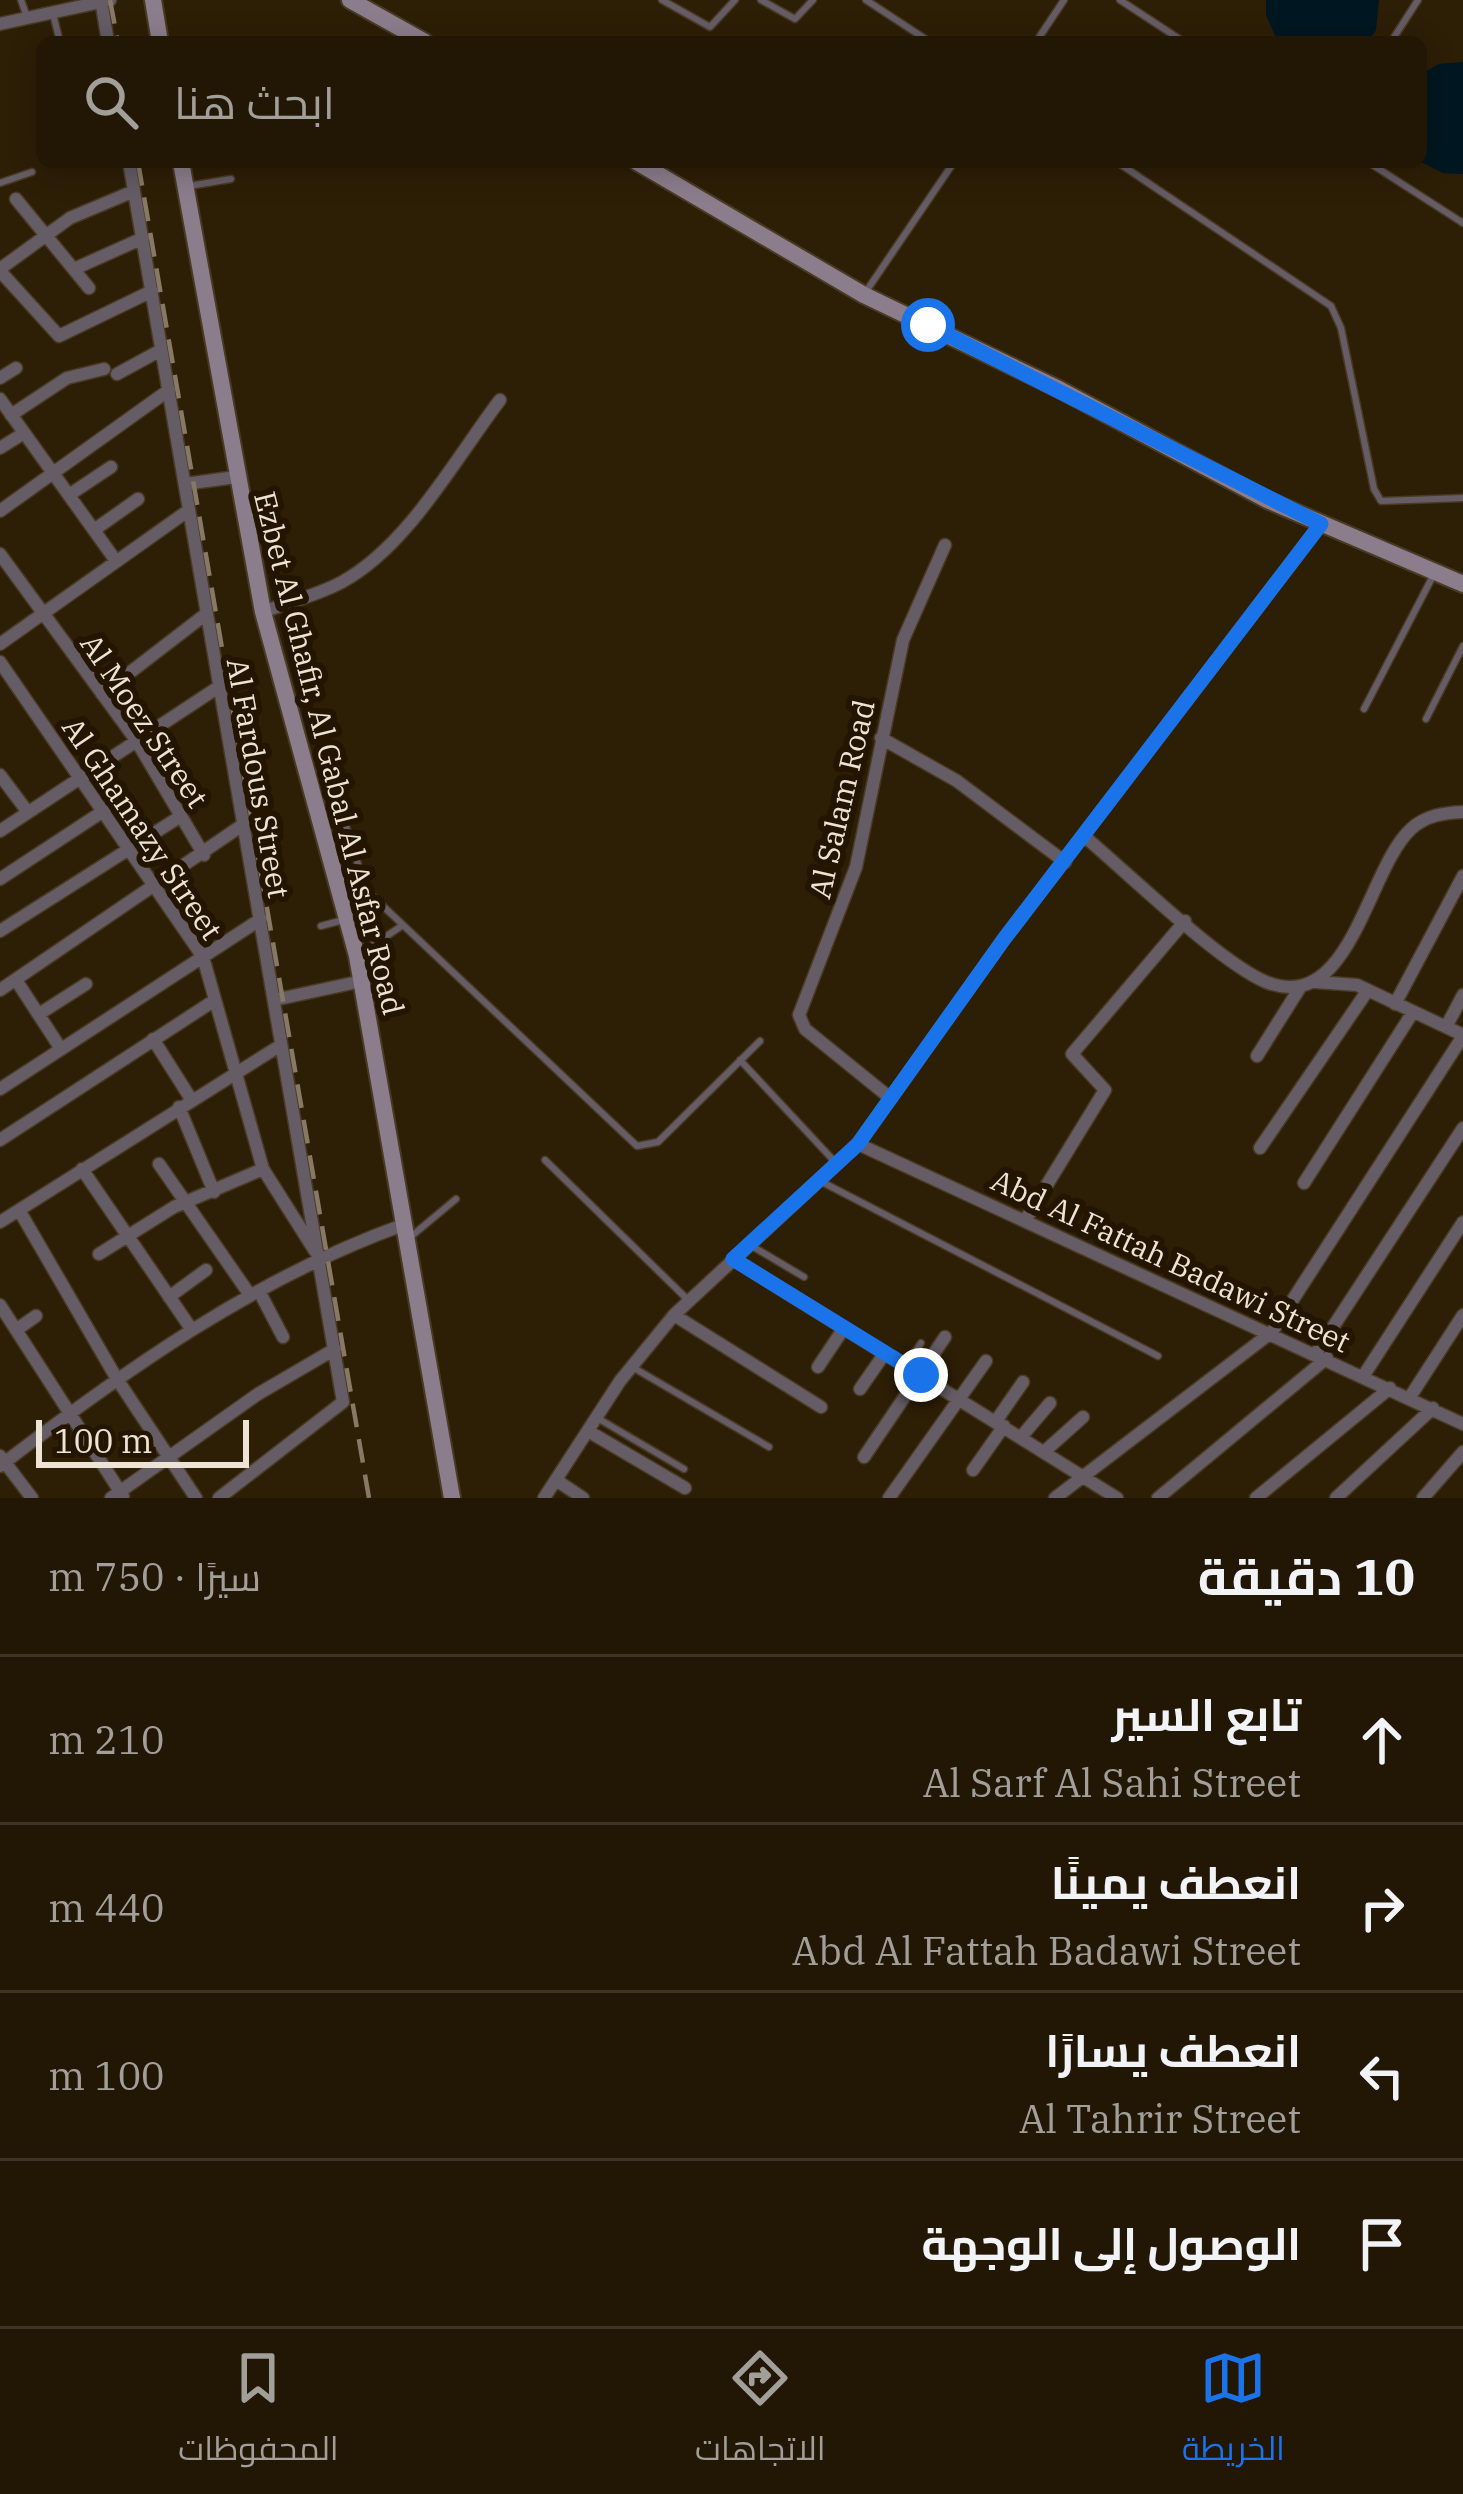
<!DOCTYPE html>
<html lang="ar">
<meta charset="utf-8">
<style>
body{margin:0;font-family:"IBM Plex Serif",Cairo,serif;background:#2e2313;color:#f1f3f6;direction:rtl}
.scale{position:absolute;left:36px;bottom:30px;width:213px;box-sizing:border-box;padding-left:12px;border:6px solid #eee4d6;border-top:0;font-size:33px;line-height:42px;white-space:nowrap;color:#eee4d6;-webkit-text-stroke:9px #231500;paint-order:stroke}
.stop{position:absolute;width:36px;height:36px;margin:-27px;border:9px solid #1a73e8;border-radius:50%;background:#fff}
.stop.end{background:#1a73e8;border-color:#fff;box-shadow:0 3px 12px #0008}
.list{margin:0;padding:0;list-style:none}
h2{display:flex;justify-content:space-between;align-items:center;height:156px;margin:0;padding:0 48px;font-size:51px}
h2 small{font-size:39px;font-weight:400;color:#a29f9a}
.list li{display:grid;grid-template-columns:78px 1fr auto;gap:36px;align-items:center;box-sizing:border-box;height:168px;padding:0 48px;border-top:3px solid #3f3526}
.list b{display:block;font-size:45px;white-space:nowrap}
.list p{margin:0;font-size:39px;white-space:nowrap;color:#a29f9a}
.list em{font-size:39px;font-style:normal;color:#a29f9a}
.icon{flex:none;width:66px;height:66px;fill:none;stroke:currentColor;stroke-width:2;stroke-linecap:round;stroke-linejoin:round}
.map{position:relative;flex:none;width:1463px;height:1498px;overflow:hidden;direction:ltr}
.search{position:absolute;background:#221604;box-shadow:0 6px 30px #0003;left:36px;right:36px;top:36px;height:132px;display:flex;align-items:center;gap:30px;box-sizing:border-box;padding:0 42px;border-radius:18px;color:#a29f9a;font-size:45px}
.sheet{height:828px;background:#221604}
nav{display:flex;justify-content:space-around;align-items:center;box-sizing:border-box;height:168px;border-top:3px solid #3f3526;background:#221604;font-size:33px;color:#a29f9a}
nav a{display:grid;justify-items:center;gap:6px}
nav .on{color:#1a73e8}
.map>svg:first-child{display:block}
.water{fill:#001721}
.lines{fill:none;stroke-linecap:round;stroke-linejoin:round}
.lane-casing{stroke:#483a23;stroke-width:9}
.street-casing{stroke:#483a23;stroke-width:15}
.secondary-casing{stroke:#483a23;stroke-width:20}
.lane{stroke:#655c65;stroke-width:6}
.street{stroke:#655c65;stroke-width:12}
.secondary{stroke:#8c7d8c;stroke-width:16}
.rail{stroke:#867966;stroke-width:4.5;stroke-dasharray:24 12;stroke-linecap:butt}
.route{stroke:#1a73e8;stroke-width:15}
.labels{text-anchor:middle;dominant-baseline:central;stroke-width:12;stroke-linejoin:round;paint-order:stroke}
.street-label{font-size:30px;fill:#eee4d6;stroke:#231500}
</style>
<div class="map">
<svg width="1463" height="1498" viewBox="0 0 1463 1498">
<rect width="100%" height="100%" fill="#2d1e06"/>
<!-- water -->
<path class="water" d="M1266,0H1379L1376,30L1368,42H1278L1266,15Z
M1463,62V174L1443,173L1421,162V74L1439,64Z"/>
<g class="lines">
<defs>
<path id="lane" d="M21,0L27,17
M662,0L710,27L735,0
M761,0L795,19L813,0
M866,0L930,42
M1120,0L1184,42
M53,14L60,42
M1036,42L1064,0
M1391,42L1418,0
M1117,162L1331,306L1341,328L1374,489L1381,501L1463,498
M1368,162L1463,223
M0,183L32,172
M189,186L231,179
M865,293L954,162
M1364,709L1434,574
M1426,719L1463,646
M321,746L366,890L637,1146L658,1142L760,1041
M321,926L347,919
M360,954L403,925
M740,1060L836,1163
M545,1160L688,1300
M822,1182L1158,1356
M408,1239L456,1199
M750,1245L804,1277
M907,1365L921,1343
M634,1368L769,1447
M599,1419L684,1469"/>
<path id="street" d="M101,0L108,42
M0,24L110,0
M129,162L343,1402L219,1498
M16,199L89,288
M0,269L70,218L134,191
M74,269L143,238
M0,271L59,336L152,291
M117,374L161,350
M0,378L16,368
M0,399L116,561
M11,415L67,378L104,369
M0,448L24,433
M185,484L236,477
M69,495L111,467
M0,511L169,390
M94,530L138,499
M0,554L136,740L204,855
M263,612C289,602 318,595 342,582C408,546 455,459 500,400
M0,644L189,510
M0,662L203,957L263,1169
M102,694L206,614
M881,738L957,781L1065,862
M0,775L27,811
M0,831L217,688
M1085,837C1128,873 1219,962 1266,982C1351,1016 1367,869 1411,829C1426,815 1444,813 1463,812
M0,879L105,810
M0,931L181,816
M16,980L61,1049
M1315,982L1357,985L1463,1035
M0,990L244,824
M274,1000L362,981
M1395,1004L1463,876
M39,1014L86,984
M1446,1027L1463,995
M153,1039L191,1099
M1257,1056L1301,986
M0,1089L261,919
M889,1097L805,1029L799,1015L856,867L903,640L945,545
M179,1107L214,1192
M0,1140L215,1000
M858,1144L1463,1424
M1260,1148L1368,990
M159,1164L250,1295
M82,1169L192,1330
M1304,1183L1413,1012
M19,1210L117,1379L196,1498
M1026,1219L1105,1090L1072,1054L1185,921
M0,1222L281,1045
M99,1254L174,1207L263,1169L315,1251
M733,1259L1117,1498
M259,1291L283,1337
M169,1297L206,1270
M0,1305L123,1496
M674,1315L821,1407
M16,1330L36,1316
M1316,1353L1463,1128
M818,1367L844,1328
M1364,1375L1463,1222
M860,1389L885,1353
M1410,1397L1463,1315
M996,1421L1023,1382
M588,1431L685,1488
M1021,1437L1050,1403
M1045,1451L1083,1417
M0,1456L32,1498
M864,1457L945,1337
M0,1466C124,1371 255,1278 403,1225
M973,1470L1004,1426
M556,1480L583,1498
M111,1498L258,1394L335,1349
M544,1498L620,1381L674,1315L858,1144L1004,939L1321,524
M889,1498L986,1361
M1055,1498L1272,1332L1463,1036
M1158,1498L1327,1358
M1256,1498L1390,1388
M1336,1498L1433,1408
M1423,1498L1463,1452"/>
<path id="secondary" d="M153,0L160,42
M350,0L425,42
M181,162L263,612L357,956L452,1498
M637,162L864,295L1059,389L1267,500L1463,584"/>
</defs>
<!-- lane casing -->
<use href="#lane" class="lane-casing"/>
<!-- street casing -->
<use href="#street" class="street-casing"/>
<!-- secondary casing -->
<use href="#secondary" class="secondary-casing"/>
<!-- lane -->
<use href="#lane" class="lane"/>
<!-- street -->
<use href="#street" class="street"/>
<!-- secondary -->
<use href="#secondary" class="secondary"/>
<!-- rail -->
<path class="rail" d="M110,0L118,42
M138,162L369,1498"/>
</g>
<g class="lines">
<!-- route -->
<path class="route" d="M921,1375L733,1259L858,1144L1004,939L1321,524L928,325"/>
</g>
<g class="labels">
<!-- street labels -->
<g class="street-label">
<text transform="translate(145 720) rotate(56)">Al Moez Street</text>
<text transform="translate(330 753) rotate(76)">Ezbet Al Ghafir, Al Gabal Al Asfar Road</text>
<text transform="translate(259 778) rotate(80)">Al Fardous Street</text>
<text transform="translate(841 799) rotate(-77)">Al Salam Road</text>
<text transform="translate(143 828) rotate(56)">Al Ghamazy Street</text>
<text transform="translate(1171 1260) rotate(25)">Abd Al Fattah Badawi Street</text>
</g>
</g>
</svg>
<div class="scale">100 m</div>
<div class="stop" style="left:928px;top:325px"></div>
<div class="stop end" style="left:921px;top:1375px"></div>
<div class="search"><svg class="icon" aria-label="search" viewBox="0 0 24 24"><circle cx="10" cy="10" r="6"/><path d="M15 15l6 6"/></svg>ابحث هنا</div>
</div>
<section class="sheet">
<h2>10 دقيقة<small>سيرًا · 750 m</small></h2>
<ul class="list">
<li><svg class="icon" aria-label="ahead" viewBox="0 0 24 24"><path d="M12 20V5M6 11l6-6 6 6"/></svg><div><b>تابع السير</b><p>Al Sarf Al Sahi Street</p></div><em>210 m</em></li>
<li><svg class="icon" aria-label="right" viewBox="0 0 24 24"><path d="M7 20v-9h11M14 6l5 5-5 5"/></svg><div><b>انعطف يمينًا</b><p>Abd Al Fattah Badawi Street</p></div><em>440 m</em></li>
<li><svg class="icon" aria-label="left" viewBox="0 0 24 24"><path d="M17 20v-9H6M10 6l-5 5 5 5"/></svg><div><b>انعطف يسارًا</b><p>Al Tahrir Street</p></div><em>100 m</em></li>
<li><svg class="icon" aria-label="arrive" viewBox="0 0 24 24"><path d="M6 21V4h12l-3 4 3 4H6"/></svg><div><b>الوصول إلى الوجهة</b></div></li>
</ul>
</section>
<nav>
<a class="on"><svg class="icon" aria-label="map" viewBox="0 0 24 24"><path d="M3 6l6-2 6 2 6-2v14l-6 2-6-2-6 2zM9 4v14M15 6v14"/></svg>الخريطة</a>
<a><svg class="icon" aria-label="directions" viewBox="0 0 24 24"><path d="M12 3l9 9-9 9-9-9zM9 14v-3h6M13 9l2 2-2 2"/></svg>الاتجاهات</a>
<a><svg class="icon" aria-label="saved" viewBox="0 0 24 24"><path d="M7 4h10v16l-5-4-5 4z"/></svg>المحفوظات</a>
</nav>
